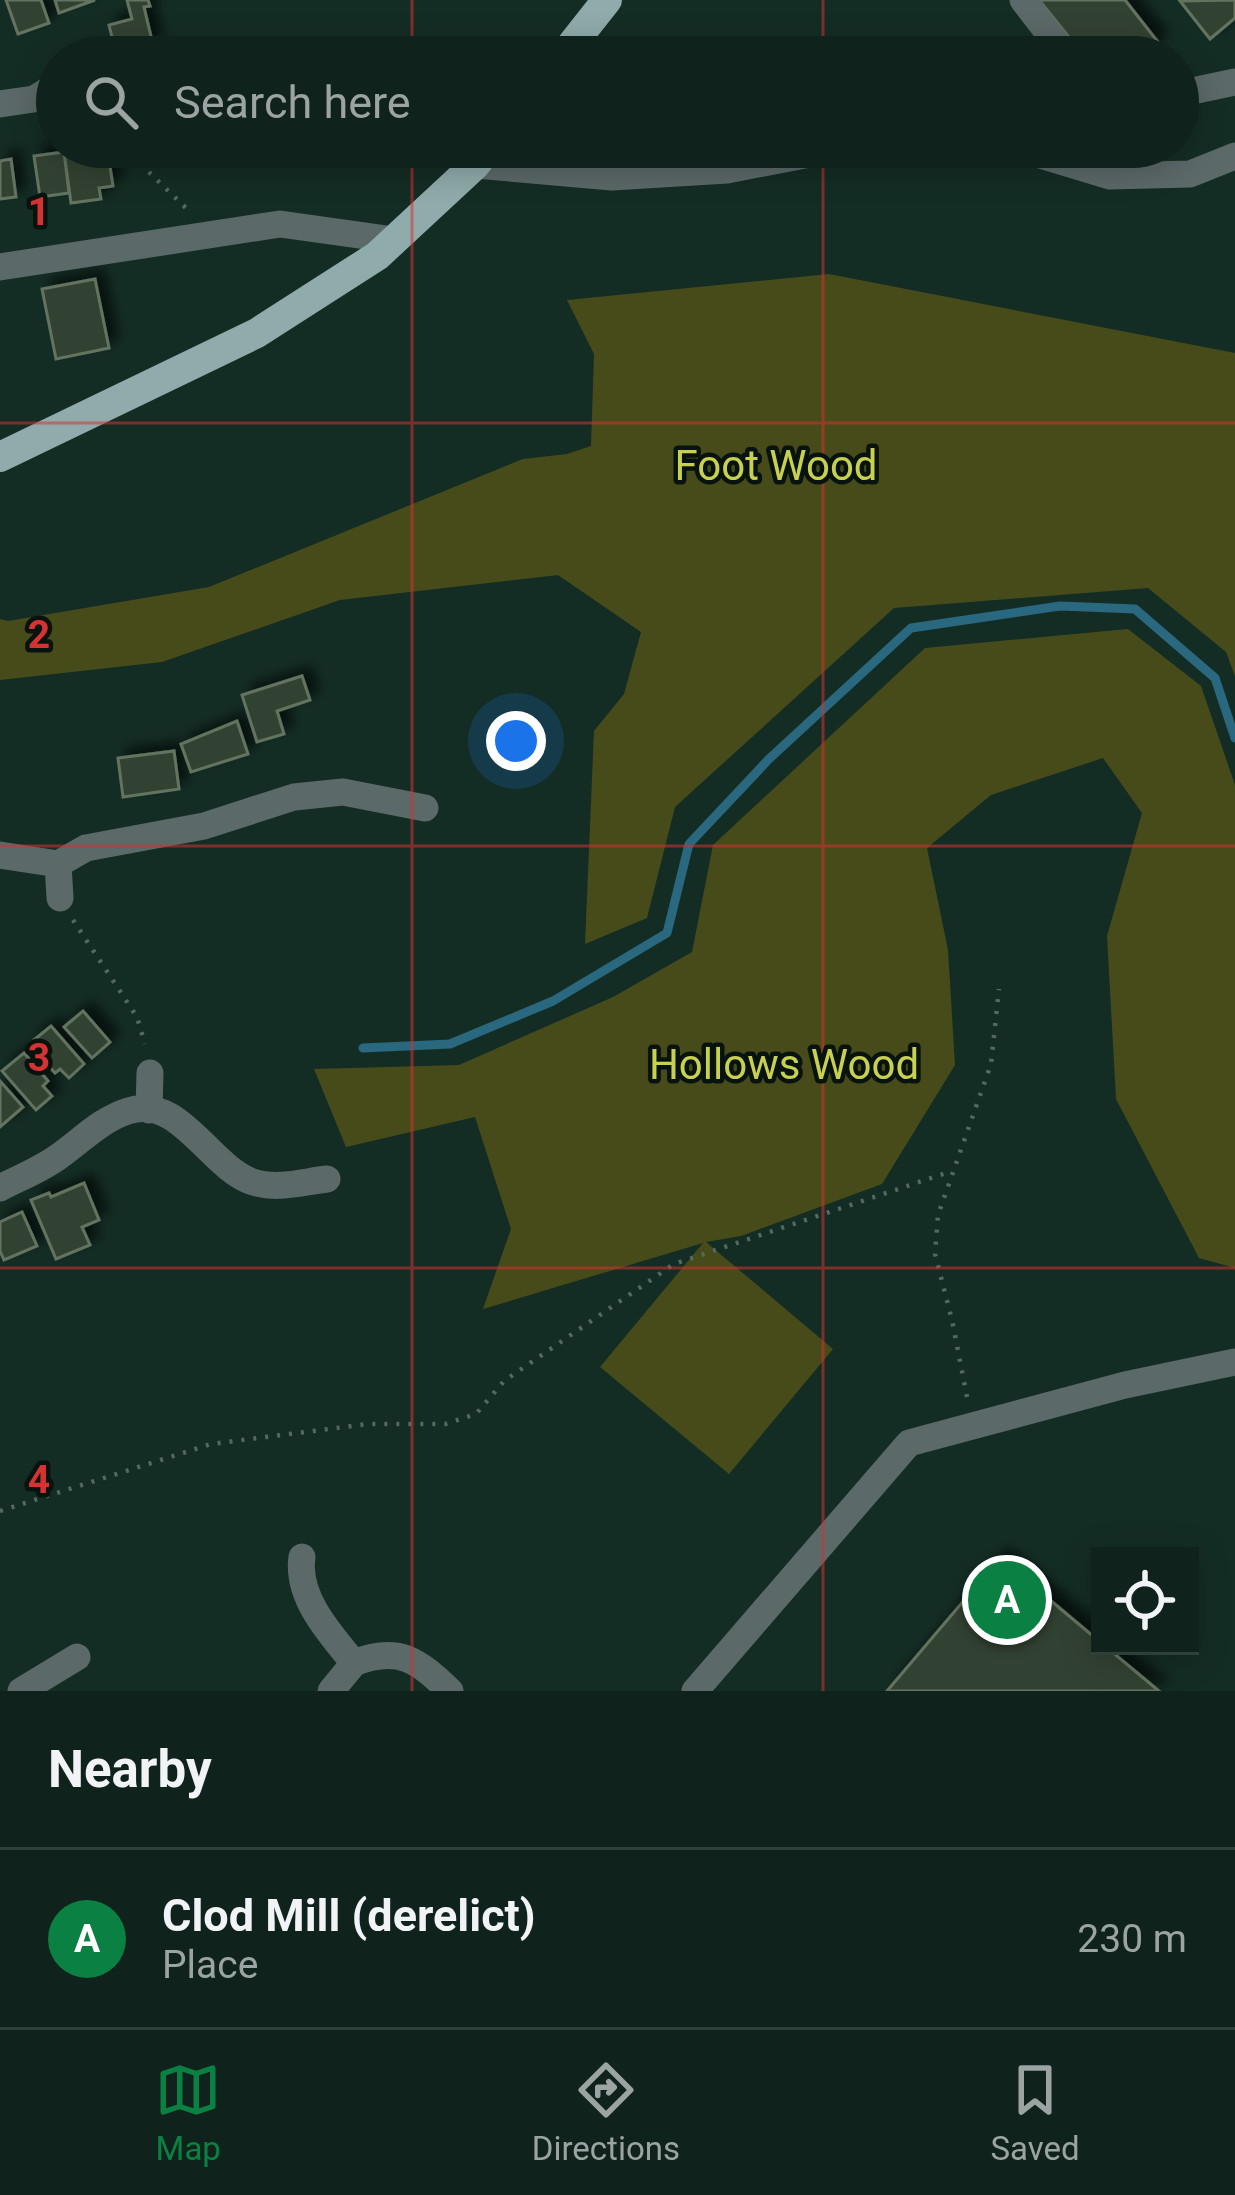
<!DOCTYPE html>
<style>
body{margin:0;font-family:Roboto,sans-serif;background:#1d2f28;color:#f1f3f6}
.controls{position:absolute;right:36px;bottom:36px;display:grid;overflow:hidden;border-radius:0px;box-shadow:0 6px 30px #0003}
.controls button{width:108px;height:108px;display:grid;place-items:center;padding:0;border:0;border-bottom:3px solid #2f3f3a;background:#0f221b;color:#f1f3f6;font:60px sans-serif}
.you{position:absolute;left:516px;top:741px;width:42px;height:42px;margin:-30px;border:9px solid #fff;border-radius:50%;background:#1a73e8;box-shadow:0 0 0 18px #1a73e833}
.badge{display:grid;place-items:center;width:78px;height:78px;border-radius:50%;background:#0b8043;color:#fff;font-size:39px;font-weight:700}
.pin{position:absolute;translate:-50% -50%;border:6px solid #fff;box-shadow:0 3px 12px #0006}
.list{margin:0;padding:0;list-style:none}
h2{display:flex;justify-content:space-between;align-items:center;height:156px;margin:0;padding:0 48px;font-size:51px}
h2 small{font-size:39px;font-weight:400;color:#9ba4a3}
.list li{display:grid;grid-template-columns:78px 1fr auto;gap:36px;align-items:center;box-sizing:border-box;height:180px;padding:0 48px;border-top:3px solid #2f3f3a}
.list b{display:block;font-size:45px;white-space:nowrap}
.list p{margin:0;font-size:39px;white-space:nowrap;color:#9ba4a3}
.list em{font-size:39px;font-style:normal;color:#9ba4a3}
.icon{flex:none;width:66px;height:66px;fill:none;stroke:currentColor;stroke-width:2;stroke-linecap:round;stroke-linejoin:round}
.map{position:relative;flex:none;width:1235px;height:1691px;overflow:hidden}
.search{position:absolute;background:#0f221b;box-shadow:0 6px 30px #0003;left:36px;right:36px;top:36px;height:132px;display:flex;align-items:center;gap:30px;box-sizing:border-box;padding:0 42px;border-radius:66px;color:#9ba4a3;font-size:45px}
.sheet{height:336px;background:#0f221b}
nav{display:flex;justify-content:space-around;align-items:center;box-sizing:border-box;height:168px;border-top:3px solid #2f3f3a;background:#0f221b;font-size:33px;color:#9ba4a3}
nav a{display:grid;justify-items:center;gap:6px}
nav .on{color:#0b8043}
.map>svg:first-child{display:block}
.green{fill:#474b1a}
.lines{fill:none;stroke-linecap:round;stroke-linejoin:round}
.stream{stroke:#29687e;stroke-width:9}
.building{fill:#334231;stroke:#637360;stroke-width:3;filter:url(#shadow)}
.path{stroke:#536961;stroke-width:4.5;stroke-dasharray:3 9;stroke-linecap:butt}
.minor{stroke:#5c6969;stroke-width:27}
.major{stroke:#90abab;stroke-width:30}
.grid{fill:none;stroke:#d73232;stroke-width:3;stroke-opacity:0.55}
.labels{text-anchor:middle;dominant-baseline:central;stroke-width:9;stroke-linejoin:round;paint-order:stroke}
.park-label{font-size:42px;fill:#c7d04f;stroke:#08130f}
.grid-label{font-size:39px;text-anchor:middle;font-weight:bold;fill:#d73232;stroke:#08130f;stroke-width:9;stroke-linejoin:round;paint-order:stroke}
</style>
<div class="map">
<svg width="1235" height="1691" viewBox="0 0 1235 1691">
<defs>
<filter id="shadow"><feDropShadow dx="9" dy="-9" stdDeviation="6" flood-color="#0009"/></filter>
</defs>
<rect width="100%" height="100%" fill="#142d24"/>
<!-- green -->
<path class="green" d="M829,274L1235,353V676L1226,652L1148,588L894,608L675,807L647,918L585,944L594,731L624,694L641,632L558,575L340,600L162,662L0,680V619L8,621L209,587L523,459L567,454L591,446L594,354L567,300Z
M1128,629L1201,686L1235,785V1268L1199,1258L1116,1099L1107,936L1142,813L1103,758L991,795L927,848L948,950L955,1065L882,1184L741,1236L706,1242L833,1349L729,1474L600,1367L703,1243L483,1309L511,1229L475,1117L346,1147L314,1069L459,1065L613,997L692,952L713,845L925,648Z"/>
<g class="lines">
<!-- stream -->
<path class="stream" d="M363,1048L450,1044L553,1001L667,933L689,844L769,759L911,628L1060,606L1135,609L1215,678L1235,738"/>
</g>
<!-- building -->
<path class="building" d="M6,0H41L49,23L18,34Z
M55,0H95L59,13Z
M127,0H148L150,6L144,7L153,45L116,54L109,25L132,19Z
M1039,0H1125L1158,42L1140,57H1085Z
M1235,0V18L1210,39L1180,1Z
M107,147L113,186L99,188L101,199L71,203L64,152Z
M64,152L69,193L40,197L34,156Z
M11,159L16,197L0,199V161Z
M95,279L109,348L56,359L42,289Z
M302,676L310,700L277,711L284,734L257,742L242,695Z
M237,721L248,754L191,772L181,744Z
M174,751L179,789L123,797L118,758Z
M83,1011L110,1042L92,1058L64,1027Z
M51,1026L84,1064L69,1078L60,1069L55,1073L29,1044Z
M24,1053L48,1081L43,1086L52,1096L36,1110L2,1071Z
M0,1081L23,1107L0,1127Z
M84,1183L99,1220L82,1227L90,1245L56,1259L31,1200L49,1193L51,1197Z
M22,1212L37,1246L4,1260L0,1251V1222Z
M1000,1558L1100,1642V1646H1105L1159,1691H887Z"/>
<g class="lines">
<!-- path -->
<path class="path" d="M123,147L188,210
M73,920L137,1017L145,1044
M967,1397L952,1320L935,1254L938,1215L991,1064L999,989
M0,1511L211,1444L368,1424H445L476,1414L504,1381L674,1264L952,1171"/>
<!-- minor -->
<path class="minor" d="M1023,0L1067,57
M1178,94L1235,82
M0,104L34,99L57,85
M1014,147L1110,176L1190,174L1235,156
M475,165L612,177L727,170L846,147
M0,267L280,224L394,240
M0,855L58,864L86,848L204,826L294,797L343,792L425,808
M58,864L60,898
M149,1110L150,1073
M0,1188C19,1178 40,1170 58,1157C81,1141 100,1120 128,1111C180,1094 210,1168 253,1182C277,1190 302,1182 327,1179
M302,1557C296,1597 330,1634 354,1663
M354,1663C400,1645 418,1661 450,1691
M21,1691L77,1657
M331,1691L354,1663
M695,1691L909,1443L1125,1385L1235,1362"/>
<!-- major -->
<path class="major" d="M562,57L607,0
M0,457L257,333L377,256L475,165L489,147"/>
</g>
<!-- grid -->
<path class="grid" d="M412,0V57M823,0V57M412,147V1691M823,147V1691M0,423H1235M0,846H1235M0,1268H1235"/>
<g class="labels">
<!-- park labels -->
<g class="park-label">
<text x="776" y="465">Foot Wood</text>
<text x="784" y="1064">Hollows Wood</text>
</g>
</g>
<g class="grid-label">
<text x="39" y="225">1</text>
<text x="39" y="648">2</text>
<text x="39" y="1071">3</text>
<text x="39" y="1493">4</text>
</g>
</svg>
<div class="controls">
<button><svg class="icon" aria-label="locate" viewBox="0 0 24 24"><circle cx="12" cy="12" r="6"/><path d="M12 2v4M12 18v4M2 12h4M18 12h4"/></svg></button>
</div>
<div class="you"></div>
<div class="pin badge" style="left:1007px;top:1600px">A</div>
<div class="search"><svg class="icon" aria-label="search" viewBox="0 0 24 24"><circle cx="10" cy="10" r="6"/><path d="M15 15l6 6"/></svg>Search here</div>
</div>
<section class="sheet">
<h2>Nearby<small></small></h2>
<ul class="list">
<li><span class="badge">A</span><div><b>Clod Mill (derelict)</b><p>Place</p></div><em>230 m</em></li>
</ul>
</section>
<nav>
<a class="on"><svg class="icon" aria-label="map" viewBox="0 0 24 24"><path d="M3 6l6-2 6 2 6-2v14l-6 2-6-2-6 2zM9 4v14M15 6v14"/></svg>Map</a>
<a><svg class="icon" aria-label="directions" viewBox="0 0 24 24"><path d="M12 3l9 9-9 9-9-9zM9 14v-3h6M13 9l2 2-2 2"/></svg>Directions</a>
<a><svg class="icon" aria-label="saved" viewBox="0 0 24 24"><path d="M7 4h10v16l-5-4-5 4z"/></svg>Saved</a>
</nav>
